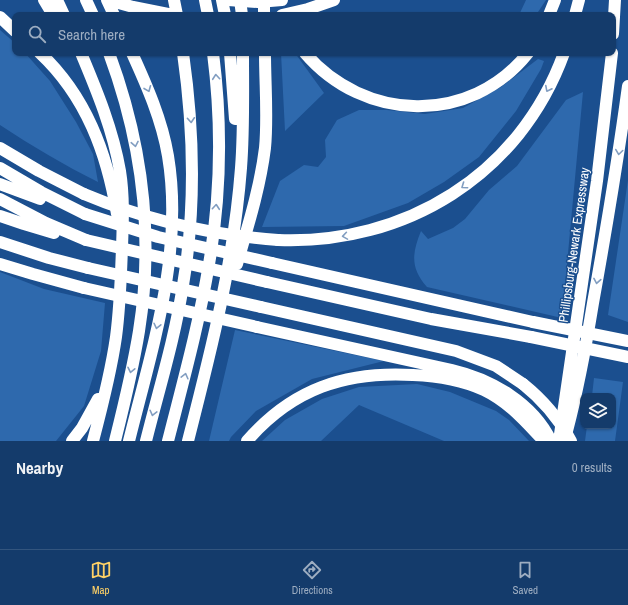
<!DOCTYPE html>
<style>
body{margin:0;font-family:"Archivo Narrow",sans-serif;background:#1d4271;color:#f1f3f6}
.controls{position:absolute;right:12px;bottom:12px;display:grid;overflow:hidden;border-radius:8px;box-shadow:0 1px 3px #0004}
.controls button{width:36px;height:36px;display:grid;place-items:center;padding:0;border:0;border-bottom:1px solid #33557e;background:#143b6b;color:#f1f3f6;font:20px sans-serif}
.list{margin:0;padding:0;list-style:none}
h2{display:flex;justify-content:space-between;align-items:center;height:52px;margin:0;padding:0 16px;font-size:17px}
h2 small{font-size:13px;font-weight:400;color:#9dadc1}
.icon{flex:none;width:22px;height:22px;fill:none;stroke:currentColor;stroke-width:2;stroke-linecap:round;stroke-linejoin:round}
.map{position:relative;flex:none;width:628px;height:441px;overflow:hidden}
.search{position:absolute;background:#143b6b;box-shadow:0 1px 3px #0004;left:12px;right:12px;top:12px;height:44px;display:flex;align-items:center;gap:10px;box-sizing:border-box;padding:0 14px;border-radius:8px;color:#9dadc1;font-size:15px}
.sheet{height:108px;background:#143b6b}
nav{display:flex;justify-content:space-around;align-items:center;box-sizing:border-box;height:56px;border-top:1px solid #33557e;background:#143b6b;font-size:11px;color:#9dadc1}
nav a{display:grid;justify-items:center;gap:2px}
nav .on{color:#ffd166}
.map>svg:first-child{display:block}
.green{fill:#2e69ad}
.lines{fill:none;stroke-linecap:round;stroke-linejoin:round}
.highway{stroke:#fff;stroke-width:12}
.highway-bridge{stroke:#fff;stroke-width:12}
.oneway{stroke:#829ec1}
.labels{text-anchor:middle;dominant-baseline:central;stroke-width:3;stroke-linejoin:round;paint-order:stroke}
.street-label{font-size:13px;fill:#fff;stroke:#1b4f8f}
</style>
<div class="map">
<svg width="628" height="441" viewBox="0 0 628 441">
<rect width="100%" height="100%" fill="#1b4f8f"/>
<!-- green -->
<path class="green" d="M526,0H546L536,15H519Z
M0,30L15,43V53H25L50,81L76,122L93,154L98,182C64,165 32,146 0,125Z
M281,53H295L324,93L285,131Z
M538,59L544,61L541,69L516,111L479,157L444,182L408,203L344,226L262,227L280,181L304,165L318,167L326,157L325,140L337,120L359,110H387L425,114L463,108L501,87Z
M583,92L562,318L427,287C410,268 412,253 421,231L428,239L453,228L465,219L489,190L517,166L566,100Z
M628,180V322L608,315Z
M0,272L44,289L105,303L101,351L84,406L56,441H0Z
M235,330L384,361L312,379L256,411L231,437L229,441H209Z
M594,378L623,382L615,441H585L587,426H613V396H592Z
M417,384L450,392L496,411L509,420L529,441H444L359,405L321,441H262L285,420L322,399L359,387Z"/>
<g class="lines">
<!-- highway -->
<path class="highway" d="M44,0L53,15
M57,0L64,15
M86,0L93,15
M107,0L114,15
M108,0L133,7L173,15
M174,0L177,15
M205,0L208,15
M222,0L225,15
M240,0L242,15
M264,0V15
M549,15L555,0
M575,15L579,0
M0,17L15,31
M613,34L615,0
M40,53C86,96 107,153 117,214
M81,53C97,91 113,130 120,171C124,196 123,221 122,247C121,277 120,307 116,337C111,372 102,407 93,441
M109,53C142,142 154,237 139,331C133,368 124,405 115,441
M230,53L235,119
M305,53C364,122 470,126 528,53
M0,148L39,171L84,194
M0,168L41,192L85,214
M0,184L40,199
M0,199L46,223L86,240
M0,216L24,224L54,233
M278,240C405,245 520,175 564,53
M0,242L49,258L88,268
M272,263L533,322
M0,264L33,274L84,288
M237,264C248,226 260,188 265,148C268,117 265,85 265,53
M267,282L431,319L531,337
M261,307L456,351L496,366L523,384
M257,327L452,370C491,379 533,403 551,441
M567,431C578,389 586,346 593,303C606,231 618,159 628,86
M72,441L82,428L98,399
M129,441C152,348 184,252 168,156C162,120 147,86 132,53
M146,441C159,389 175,338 183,285C196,208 194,130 183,53
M168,441C183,382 199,324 209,264C221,195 222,123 213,53
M188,441C211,351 234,261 241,168C244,130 243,91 243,53
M247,441C292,389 345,371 413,375C436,376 462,380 484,390C509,402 525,421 544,441
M559,441L597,181L612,53"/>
<!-- highway-bridge -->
<path class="highway-bridge" d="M228,0L258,2L282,0
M282,15L308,9L334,0
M84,194C146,220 210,235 278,240
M85,214L158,237L272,263
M86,240L267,282
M88,268L261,307
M84,288L257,327
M533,322L628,341
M531,337L628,357
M523,384C543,400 559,419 571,441"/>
</g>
<!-- one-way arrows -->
<defs><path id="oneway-chevron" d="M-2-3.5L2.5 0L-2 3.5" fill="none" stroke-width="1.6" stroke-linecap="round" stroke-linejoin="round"/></defs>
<g class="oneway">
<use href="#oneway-chevron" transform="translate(216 77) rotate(-95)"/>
<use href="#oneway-chevron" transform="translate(148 89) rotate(68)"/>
<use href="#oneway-chevron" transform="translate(548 89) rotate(117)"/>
<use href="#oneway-chevron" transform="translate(191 120) rotate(86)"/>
<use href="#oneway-chevron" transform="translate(135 144) rotate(79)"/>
<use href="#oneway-chevron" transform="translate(619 152) rotate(98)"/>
<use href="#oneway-chevron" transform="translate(464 186) rotate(145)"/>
<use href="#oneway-chevron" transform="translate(216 207) rotate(-85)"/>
<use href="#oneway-chevron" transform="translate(345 236) rotate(171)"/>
<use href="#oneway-chevron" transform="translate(597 281) rotate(100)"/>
<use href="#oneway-chevron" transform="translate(157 326) rotate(103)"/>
<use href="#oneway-chevron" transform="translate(131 370) rotate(102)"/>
<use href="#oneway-chevron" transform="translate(185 376) rotate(-76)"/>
<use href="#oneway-chevron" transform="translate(153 413) rotate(104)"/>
</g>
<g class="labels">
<!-- street labels -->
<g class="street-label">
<text transform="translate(574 245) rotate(-82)">Phillipsburg-Newark Expressway</text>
</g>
</g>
</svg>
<div class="controls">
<button><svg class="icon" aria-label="layers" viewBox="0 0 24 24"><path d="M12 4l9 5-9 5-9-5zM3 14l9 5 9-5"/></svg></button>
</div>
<div class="search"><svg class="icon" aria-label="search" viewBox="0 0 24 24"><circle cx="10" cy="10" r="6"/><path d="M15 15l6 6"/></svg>Search here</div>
</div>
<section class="sheet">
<h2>Nearby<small>0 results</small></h2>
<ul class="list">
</ul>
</section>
<nav>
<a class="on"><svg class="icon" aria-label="map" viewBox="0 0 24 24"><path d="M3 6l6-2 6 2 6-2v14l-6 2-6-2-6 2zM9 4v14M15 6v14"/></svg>Map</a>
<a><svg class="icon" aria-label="directions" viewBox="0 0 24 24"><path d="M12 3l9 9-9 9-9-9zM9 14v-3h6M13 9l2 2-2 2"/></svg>Directions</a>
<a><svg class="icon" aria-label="saved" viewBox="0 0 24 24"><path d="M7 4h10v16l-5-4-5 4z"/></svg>Saved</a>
</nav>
